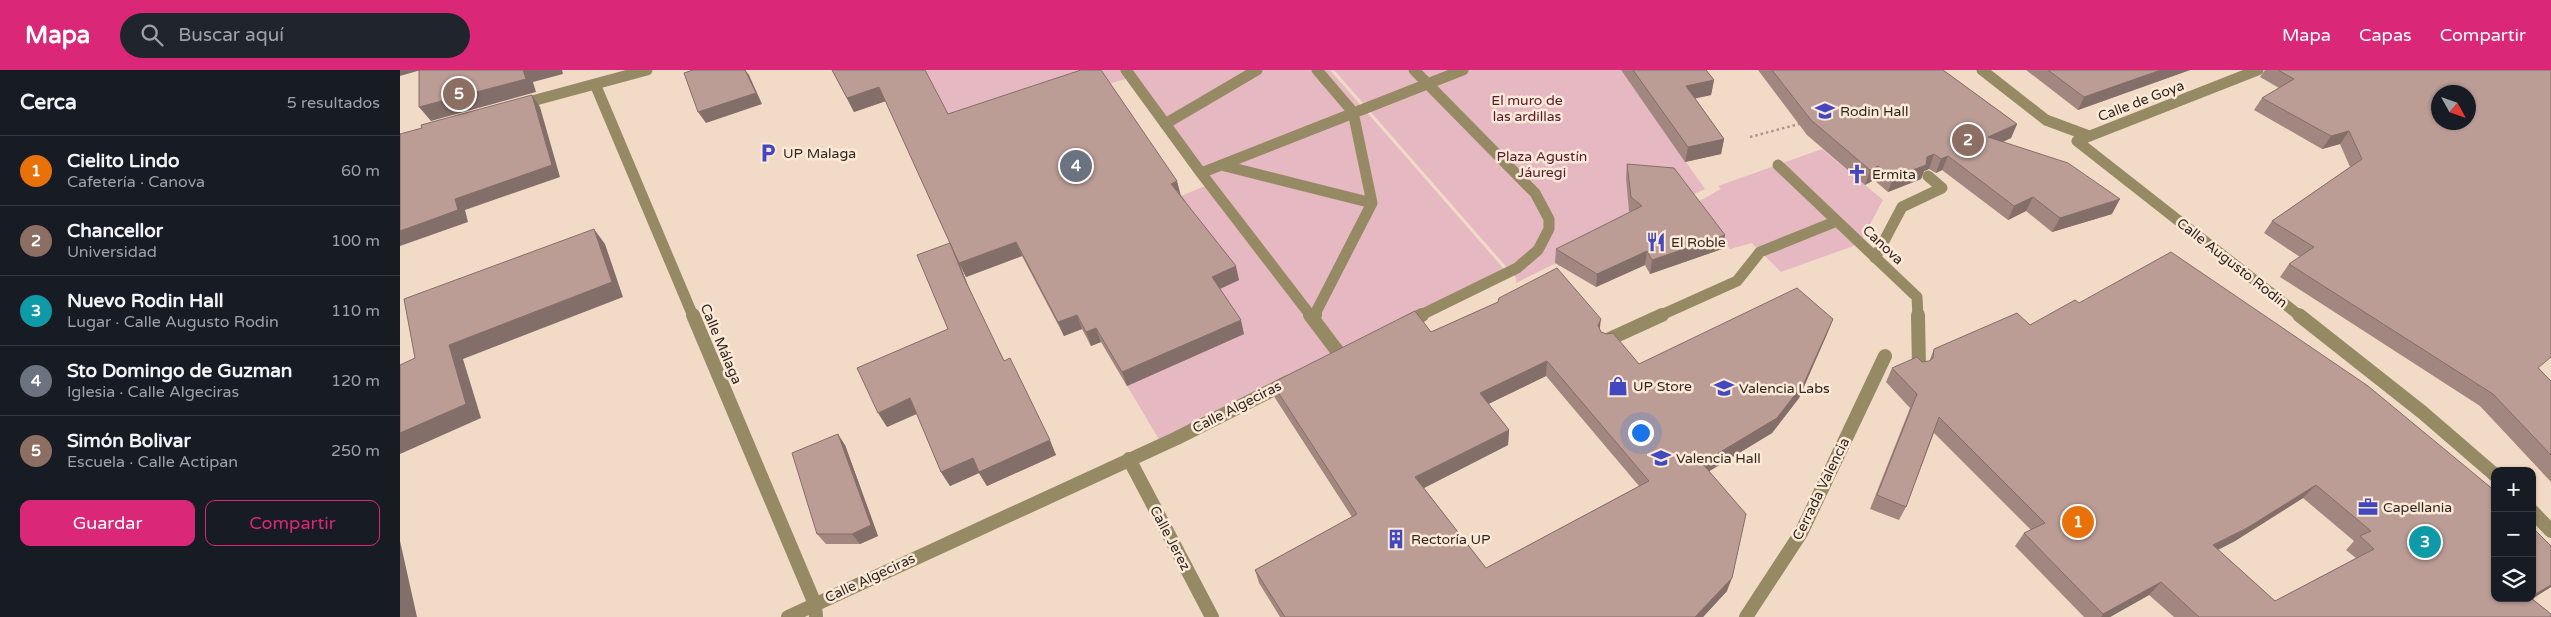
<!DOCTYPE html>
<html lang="es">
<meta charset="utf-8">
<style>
body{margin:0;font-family:"Varela Round",sans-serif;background:#20242c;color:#f1f3f6}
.controls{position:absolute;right:15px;bottom:15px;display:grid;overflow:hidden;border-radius:10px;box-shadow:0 1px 4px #0004}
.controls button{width:45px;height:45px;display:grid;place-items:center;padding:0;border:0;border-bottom:1px solid #363941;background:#171b24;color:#f1f3f6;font:25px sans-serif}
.compass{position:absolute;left:2031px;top:15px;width:45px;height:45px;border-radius:50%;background:#171b24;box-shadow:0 1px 4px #0004;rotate:130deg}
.you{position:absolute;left:1240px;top:362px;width:18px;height:18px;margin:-12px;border:4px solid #fff;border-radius:50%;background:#1a73e8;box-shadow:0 0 0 8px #1a73e833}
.badge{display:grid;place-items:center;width:32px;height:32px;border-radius:50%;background:#db2777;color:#fff;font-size:16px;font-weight:700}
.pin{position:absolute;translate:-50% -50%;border:2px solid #fff;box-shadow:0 1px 5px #0006}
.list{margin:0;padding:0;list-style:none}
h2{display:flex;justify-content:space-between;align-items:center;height:65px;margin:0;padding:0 20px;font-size:21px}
h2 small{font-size:16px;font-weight:400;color:#9ea1a6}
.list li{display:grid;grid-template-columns:32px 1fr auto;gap:15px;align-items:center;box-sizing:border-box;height:70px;padding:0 20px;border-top:1px solid #363941}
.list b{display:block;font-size:19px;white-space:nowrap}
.list p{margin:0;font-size:16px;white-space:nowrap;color:#9ea1a6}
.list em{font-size:16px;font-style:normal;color:#9ea1a6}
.actions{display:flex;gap:10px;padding:15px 20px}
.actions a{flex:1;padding:11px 0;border:1px solid #db2777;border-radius:10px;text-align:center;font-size:18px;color:#db2777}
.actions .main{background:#db2777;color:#fff}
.icon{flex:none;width:28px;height:28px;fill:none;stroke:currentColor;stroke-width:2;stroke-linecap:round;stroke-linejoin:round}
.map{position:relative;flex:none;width:2151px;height:547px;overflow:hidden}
header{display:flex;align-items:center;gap:30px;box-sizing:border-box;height:70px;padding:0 25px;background:#db2777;color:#fff}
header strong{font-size:24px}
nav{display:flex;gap:28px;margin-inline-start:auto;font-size:18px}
.search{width:350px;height:45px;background:#20242c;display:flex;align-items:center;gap:12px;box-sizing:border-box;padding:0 18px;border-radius:28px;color:#9ea1a6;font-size:19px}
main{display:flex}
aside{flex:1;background:#171b24}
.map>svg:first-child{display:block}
.green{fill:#e5b8c2}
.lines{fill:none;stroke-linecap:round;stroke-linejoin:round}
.path{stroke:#a99888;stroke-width:2.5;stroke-dasharray:2.5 3;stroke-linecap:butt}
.minor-far1{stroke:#958a63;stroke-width:11}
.minor{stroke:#958a63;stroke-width:14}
.wall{fill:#a28781;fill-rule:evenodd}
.shaded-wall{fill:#846e69}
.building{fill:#bc9d96;stroke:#846e69;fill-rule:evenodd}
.labels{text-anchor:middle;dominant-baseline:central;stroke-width:5;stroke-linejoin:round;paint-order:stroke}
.park-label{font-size:14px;fill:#58192d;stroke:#fce9d8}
.street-label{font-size:14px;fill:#30271f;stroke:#fce9d8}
.poi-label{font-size:14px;fill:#30271f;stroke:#fce9d8;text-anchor:start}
</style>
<header>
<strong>Mapa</strong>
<div class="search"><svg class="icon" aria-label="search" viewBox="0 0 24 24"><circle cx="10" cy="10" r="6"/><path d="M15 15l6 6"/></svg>Buscar aquí</div>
<nav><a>Mapa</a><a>Capas</a><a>Compartir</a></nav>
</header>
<main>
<aside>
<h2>Cerca<small>5 resultados</small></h2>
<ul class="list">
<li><span class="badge" style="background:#e8710a">1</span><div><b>Cielito Lindo</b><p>Cafetería · Canova</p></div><em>60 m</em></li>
<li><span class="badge" style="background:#8d6e63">2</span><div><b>Chancellor</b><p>Universidad</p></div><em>100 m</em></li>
<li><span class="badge" style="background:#0f9aa8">3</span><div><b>Nuevo Rodin Hall</b><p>Lugar · Calle Augusto Rodin</p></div><em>110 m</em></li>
<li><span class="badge" style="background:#6b7280">4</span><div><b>Sto Domingo de Guzman</b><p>Iglesia · Calle Algeciras</p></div><em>120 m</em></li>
<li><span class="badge" style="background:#8d6e63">5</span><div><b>Simón Bolivar</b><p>Escuela · Calle Actipan</p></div><em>250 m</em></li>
</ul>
<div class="actions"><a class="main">Guardar</a><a>Compartir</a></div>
</aside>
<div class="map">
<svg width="2151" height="547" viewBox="0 0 2151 547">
<rect width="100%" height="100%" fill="#f2dbc6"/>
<!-- green -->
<path class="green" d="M524,0H930L1104,199L760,371L704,277V271L781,126L812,113L736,6L530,66Z
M934,0H1221L1305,119L1116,213V208Z
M1422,79L1483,130L1460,173L1380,94Z
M1377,95L1436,151L1359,181L1352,173L1330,179L1294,134L1321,119L1318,116Z
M1437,152L1459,174L1381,202L1361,182Z"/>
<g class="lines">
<!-- path -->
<path class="path" d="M1350,67L1399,54"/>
<!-- minor-far1 -->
<path class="minor-far1" d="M726,0L801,103L1063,0
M1014,0L1135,123L1149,149V159L1138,180L1117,198L1019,246
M1582,0L1646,50L1689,66
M1858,0L1677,71L1900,246
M195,14L293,246
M121,34L247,0
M765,54L857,0
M821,95L972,133
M1378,95L1517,227L1518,246
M801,103L911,246
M1475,188L1502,137L1542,118L1528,106
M914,246L972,133L953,42L917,0
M1259,246L1337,211L1360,182L1437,151"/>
<!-- minor -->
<path class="minor" d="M293,245L415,534L416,547
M910,245L938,282
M1518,245L1519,298
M1899,245L2022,342L2095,405
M913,249L915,245
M1004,254L1022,245
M1205,271L1262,245
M729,389L812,547
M2132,441L2151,461
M388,547L777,368L888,312
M1346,547L1401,463L1485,286"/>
</g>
<!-- wall -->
<path class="wall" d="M432,0L548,44L781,125L839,210L820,219L844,264L727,316L701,272L691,276L682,259L664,266L622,186L566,207L558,189L570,222L604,291L656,385L587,416L579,403L550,416L541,402L517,344L487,357L548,259L550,173L486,31L454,42Z
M1221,0H1306L1314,10L1311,25L1295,28L1324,69L1321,84L1285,92Z
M1358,0H1543L1617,54L1611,68L1603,72L1712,144L1652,162L1626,141L1608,150L1542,100L1536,103L1529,99L1524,101L1521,109L1488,122L1474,110L1465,115L1407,65Z
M1626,0H1790L1678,40Z
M1865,0H2151L2139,298L2151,311V412L2080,336L1880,207L1889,194L1900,187L1864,163L1872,151L1950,97L1940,74L1922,79L1854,40L1862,28L1879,18L1860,7Z
M1227,94L1325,165L1322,179L1250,204L1245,195L1196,217L1155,193L1156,179L1231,142L1229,141L1226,108Z
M1098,232L1200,260L1201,262L1239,294L1433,249L1427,264L1399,328L1372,363L1309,401L1327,521L1303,547H880L859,513L855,500L952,447L875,328L872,313L1031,262ZM1146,306L1239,416L1086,498L1024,418L1108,375L1109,360L1088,334Z
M1679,233L2151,476V517L2132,529L2151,547H1774L1749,525L1710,547H1684L1615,476L1624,463L1631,460L1534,363L1506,437L1499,450L1470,439L1510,338L1486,312L1492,298L1529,292L1534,279L1630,255ZM1903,428L1954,471L1946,480L1956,488L1875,531L1818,480L1835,471Z
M445,375L478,466L460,474H426L417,464Z"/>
<!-- shaded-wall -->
<path class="shaded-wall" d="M0,0H21L0,6Z
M123,0H162L163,4L133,12L136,22L31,51L19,37Z
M345,0L349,5L362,34L306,53L298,42Z
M1761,0H1790L1678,40L1684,27Z
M1314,10L1311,25L1284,31L1286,16Z
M479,17L486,31L454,42L447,28Z
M132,25L140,37L160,107L65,140L68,152L0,176V161Z
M1617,54L1611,68L1582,81L1588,67Z
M1949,61L1940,74L1922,79L1931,66Z
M1324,69L1321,84L1285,92L1288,77Z
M1534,84L1529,99L1524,101L1521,109L1488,122L1493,108L1527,87Z
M1548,86L1542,100L1536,103L1541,89Z
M1478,96L1474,110L1465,115L1470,100Z
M777,111L781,126L771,114Z
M1633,127L1626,141L1608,150L1614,136Z
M1720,129L1712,144L1652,162L1660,148Z
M194,159L205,174L223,227L63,289L81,348L0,384V363L49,275Z
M1325,165L1322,179L1250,204L1252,190Z
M616,172L622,186L566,207L559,193Z
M550,173L557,188L572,225L565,210Z
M1247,181L1245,195L1196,217L1197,204Z
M836,196L839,210L815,221L812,207Z
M677,245L682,259L664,266L658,252Z
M1201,249L1199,265L1198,255Z
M1433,249L1427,264L1399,328L1372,363L1298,408L1302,393Z
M841,250L844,264L727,316L722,302Z
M696,258L701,272L691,276L686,262Z
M1147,291L1146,306L1080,338V323Z
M510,328L518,343L487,357L478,343Z
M1109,360L1108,375L1016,422L1015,407Z
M438,364L445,375L478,466L460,474L452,464Z
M650,370L656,385L587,416L579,403L550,416L541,402L573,388Z
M1916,415L1903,428L1835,471L1801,488L1813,475Z
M0,471L17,547H0Z
M1332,508L1327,521L1303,547H1295Z
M1761,512L1749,525L1710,547H1701L1703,544Z
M2151,515V517L2113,540L2129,528H2132V526Z"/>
<!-- building -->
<path class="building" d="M19,0H123L126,9L19,37Z
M293,0H345L356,23L298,42L284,3Z
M432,0H525L548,44L681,0H701L777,111L771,114L836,196L812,207L841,250L722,302L696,258L686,262L677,245L658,252L616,172L559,193L479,17L447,28Z
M1233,0H1306L1314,10L1286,16L1324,69L1288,77Z
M1372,0H1543L1617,54L1588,67L1668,93L1720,129L1660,148L1633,127L1614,136L1548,86L1541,89L1534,84L1527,87L1526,95L1493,108L1478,96L1470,100L1411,50Z
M1648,0H1761L1684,27Z
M1878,0H2151V287L2138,298L2151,311V385L2093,324L1889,194L1914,177L1872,151L1962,89L1949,61L1931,66L1862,28L1894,9ZM2038,22H2068V52H2038Z
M132,25L152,95L55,129L58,140L0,161V64L22,58L21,55Z
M1227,94L1274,98L1325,165L1252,190L1247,181L1197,204L1156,179L1242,136L1231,127Z
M194,159L212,212L49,275L66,334L0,363V295L15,288L4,229Z
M550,173L565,210L604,291L610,288L650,370L579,402L573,388L541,402L510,328L478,343L457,298L548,259L517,185Z
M1771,182L1968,316L2095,421V528H2131L2151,544V547H1799L1761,512L1703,544L1624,463L1645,453L1539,347L1506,437L1477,425L1517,324L1492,298L1517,287L1522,292L1529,291L1533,288L1534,279L1617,243L1630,255L1675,230L1679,233ZM1916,415L1971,461L1960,466L1974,479L1875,531L1813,475L1847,458Z
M1157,198L1201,249L1198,255L1201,262L1207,264L1213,263L1239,294L1397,218L1433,249L1404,313L1377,348L1302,393L1346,444L1332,508L1295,547H885L855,500L957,444L872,313L1015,241L1031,262L1098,232L1099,228ZM1147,291L1249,411L1086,498L1015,407L1109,360L1080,323Z
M438,364L471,455L452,464H417L392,383Z
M2132,457L2151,476V515L2132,526Z"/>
<!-- icons -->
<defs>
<symbol id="university-bare" viewBox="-9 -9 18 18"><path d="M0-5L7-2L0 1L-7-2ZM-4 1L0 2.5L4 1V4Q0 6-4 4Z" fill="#4249be" stroke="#fce9d8" stroke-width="2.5" paint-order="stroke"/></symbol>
<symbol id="parking-bare" viewBox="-9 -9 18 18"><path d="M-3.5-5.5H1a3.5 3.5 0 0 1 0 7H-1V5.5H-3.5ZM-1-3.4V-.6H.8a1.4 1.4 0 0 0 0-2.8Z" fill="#4249be" stroke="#fce9d8" stroke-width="2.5" paint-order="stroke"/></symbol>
<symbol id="church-bare" viewBox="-9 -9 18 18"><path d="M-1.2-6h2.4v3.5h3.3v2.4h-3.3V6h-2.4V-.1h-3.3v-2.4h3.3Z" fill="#4249be" stroke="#fce9d8" stroke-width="2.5" paint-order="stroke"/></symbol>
<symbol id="restaurant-bare" viewBox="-9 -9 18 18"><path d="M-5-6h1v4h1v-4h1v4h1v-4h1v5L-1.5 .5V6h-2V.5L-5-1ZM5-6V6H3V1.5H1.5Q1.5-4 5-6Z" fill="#4249be" stroke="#fce9d8" stroke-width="2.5" paint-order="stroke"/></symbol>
<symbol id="shop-bare" viewBox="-9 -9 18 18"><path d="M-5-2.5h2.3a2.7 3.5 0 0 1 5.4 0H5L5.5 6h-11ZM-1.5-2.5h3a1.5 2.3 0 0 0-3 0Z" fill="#4249be" stroke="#fce9d8" stroke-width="2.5" paint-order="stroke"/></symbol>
<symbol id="office-bare" viewBox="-9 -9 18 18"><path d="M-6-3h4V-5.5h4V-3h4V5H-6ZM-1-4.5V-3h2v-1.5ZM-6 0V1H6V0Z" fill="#4249be" stroke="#fce9d8" stroke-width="2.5" paint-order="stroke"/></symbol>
<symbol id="building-bare" viewBox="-9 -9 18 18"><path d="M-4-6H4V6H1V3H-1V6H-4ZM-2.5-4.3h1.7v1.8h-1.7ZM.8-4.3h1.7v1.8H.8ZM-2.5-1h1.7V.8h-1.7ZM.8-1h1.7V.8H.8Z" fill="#4249be" stroke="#fce9d8" stroke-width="2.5" paint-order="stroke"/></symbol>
</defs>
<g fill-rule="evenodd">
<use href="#university-bare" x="1411" y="27" width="28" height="28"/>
<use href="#parking-bare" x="354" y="69" width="28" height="28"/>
<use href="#church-bare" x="1443" y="90" width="28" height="28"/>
<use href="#restaurant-bare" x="1242" y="158" width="28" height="28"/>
<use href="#shop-bare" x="1204" y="302" width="28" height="28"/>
<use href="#university-bare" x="1310" y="304" width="28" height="28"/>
<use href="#university-bare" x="1247" y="374" width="28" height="28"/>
<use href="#office-bare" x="1954" y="423" width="28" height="28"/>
<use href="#building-bare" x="982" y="455" width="28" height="28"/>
</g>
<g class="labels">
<!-- park labels -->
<g class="park-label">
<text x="1127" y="30">El muro de<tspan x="1127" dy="16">las ardillas</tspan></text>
<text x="1142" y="86">Plaza Agustín<tspan x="1142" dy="16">Jáuregi</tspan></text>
</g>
<!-- street labels -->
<g class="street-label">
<text transform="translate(1741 31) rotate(-21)">Calle de Goya</text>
<text transform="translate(1483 175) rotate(43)">Canova</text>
<text transform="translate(1832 193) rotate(38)">Calle Augusto Rodin</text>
<text transform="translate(321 274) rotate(67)">Calle Málaga</text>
<text transform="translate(837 337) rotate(-27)">Calle Algeciras</text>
<text transform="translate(1421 419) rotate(-64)">Cerrada Valencia</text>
<text transform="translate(770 468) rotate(62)">Calle Jerez</text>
<text transform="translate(470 508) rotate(-25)">Calle Algeciras</text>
</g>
<!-- poi labels -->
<g class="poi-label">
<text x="1440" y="41">Rodin Hall</text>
<text x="383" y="83">UP Malaga</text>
<text x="1472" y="104">Ermita</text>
<text x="1271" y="172">El Roble</text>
<text x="1233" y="316">UP Store</text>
<text x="1339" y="318">Valencia Labs</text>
<text x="1276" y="388">Valencia Hall</text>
<text x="1983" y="437">Capellania</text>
<text x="1011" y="469">Rectoría UP</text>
</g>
</g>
</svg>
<div class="controls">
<button>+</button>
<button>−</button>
<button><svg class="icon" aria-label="layers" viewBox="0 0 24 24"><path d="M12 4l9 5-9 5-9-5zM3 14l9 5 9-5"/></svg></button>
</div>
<svg class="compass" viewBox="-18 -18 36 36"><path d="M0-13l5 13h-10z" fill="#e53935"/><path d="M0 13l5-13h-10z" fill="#9ea1a6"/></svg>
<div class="you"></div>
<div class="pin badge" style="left:1678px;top:452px;background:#e8710a">1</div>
<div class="pin badge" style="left:1568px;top:70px;background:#8d6e63">2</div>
<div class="pin badge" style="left:2025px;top:472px;background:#0f9aa8">3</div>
<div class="pin badge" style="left:676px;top:96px;background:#6b7280">4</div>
<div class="pin badge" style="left:59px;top:24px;background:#8d6e63">5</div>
</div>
</main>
